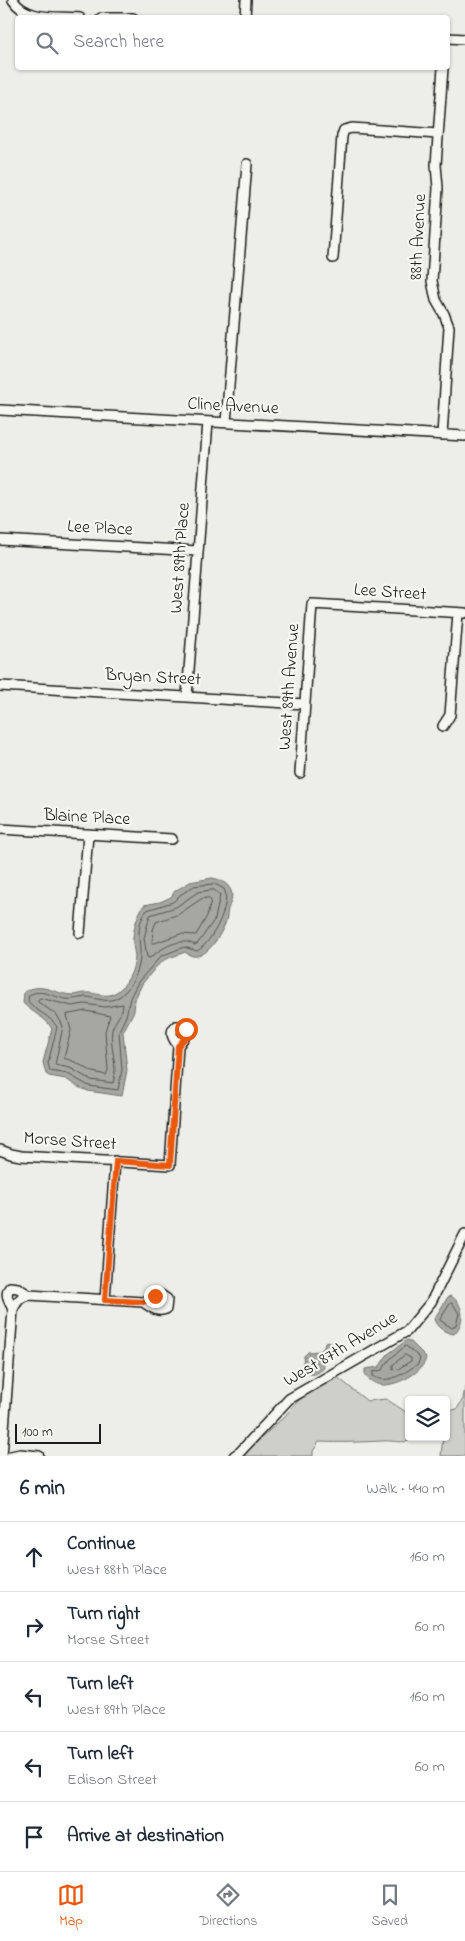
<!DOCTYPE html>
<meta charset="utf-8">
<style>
body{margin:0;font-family:"Indie Flower",sans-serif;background:#f2f2f3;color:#1f2937}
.controls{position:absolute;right:15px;bottom:15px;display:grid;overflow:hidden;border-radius:5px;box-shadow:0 1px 4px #0004}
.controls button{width:45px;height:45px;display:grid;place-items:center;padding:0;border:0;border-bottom:1px solid #e0e1e3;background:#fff;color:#1f2937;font:25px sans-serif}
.scale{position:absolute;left:15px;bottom:12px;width:86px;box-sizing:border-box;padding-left:5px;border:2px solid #1c1c1c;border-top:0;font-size:14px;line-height:18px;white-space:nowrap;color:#1c1c1c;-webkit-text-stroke:4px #f6f6f2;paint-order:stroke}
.stop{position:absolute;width:15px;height:15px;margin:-11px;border:4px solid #ea580c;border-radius:50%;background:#fff}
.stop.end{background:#ea580c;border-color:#fff;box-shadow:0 1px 5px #0008}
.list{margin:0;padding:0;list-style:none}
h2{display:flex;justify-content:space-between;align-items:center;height:65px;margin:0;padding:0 20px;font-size:21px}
h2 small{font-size:16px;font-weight:400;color:#747a83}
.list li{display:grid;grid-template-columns:32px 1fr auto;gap:15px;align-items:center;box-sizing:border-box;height:70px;padding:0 20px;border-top:1px solid #e0e1e3}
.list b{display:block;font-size:19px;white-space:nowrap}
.list p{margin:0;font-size:16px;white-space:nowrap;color:#747a83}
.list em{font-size:16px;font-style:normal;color:#747a83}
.icon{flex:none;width:28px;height:28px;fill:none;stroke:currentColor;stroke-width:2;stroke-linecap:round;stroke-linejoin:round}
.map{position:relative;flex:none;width:465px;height:1456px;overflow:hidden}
.search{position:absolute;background:#fff;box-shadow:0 1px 4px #0004;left:15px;right:15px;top:15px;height:55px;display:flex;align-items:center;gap:12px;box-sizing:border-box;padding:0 18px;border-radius:5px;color:#747a83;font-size:19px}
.sheet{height:415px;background:#fff}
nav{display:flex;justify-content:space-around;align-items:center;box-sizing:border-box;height:70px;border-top:1px solid #e0e1e3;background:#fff;font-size:14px;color:#747a83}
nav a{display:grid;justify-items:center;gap:2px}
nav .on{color:#ea580c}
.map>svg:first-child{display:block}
.green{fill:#cececb;stroke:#757574}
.water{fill:#a6a6a3;stroke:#6f6f6d}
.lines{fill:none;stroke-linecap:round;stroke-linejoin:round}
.shore{stroke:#535352;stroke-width:1}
.minor-casing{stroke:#1c1c1c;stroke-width:12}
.minor{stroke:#f6f6f2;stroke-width:9}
.route{stroke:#ea580c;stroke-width:6}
.labels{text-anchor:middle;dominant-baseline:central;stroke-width:4.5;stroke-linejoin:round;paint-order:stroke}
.street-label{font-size:18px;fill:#1c1c1c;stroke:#f6f6f2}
</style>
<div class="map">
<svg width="465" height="1456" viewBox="0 0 465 1456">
<rect width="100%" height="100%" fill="#edede9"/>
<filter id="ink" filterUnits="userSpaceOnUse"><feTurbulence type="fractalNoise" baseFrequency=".02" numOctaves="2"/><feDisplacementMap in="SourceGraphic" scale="10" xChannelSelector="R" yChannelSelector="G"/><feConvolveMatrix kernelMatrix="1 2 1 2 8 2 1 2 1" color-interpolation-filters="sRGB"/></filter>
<g filter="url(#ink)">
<!-- green -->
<path class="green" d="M336,1376L367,1401L386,1399L409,1414V1437H414L413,1440C402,1444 393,1440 382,1441C360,1442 340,1443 319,1442L313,1451V1456H242L285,1416L296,1403L310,1391Z
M465,1387V1456H441L443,1437H446V1416L448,1411L457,1409L463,1399Z"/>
<!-- water -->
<path class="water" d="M212,878C220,879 230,884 232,894C232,899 230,904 228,909C227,914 227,919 225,924C219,938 202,967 185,952L164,960L156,967L142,984L135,999L134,1011L123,1032L127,1070L122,1096L88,1091L78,1087L66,1079L49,1076L46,1074L43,1062L52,1029C46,1017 32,1013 23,1003L24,992C42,981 54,994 72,995C78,995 84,992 91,993C98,994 106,997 113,994C126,988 135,969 135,956C134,949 132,943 133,937C134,925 138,914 144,905L160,902L171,897L175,891L190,882Z
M451,1296C465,1305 465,1323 454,1334C445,1333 436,1327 434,1319L448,1297Z
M407,1340L411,1342L426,1357C425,1372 396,1386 382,1385C376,1385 370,1380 365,1376V1369L379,1367L388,1354Z
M328,1341L335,1345L337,1353L333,1354L326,1351L321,1355L324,1368C315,1376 310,1377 302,1368L304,1356L308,1352L320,1351L324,1347L325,1342Z"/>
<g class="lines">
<!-- shore -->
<path class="shore" d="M215,884L224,889C232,904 211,944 197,951L184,947L161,956L138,982L130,998L126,1016L119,1031L122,1070L118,1090L89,1086L68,1074L50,1071L48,1063L57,1027C50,1015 36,1012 28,1001L29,995C42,988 53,997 66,999C73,1000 78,998 85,997C95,997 105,1003 115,999C129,993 139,973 140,958C141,939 134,928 147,910L173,902L180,895L194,886Z
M214,890L220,895L215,919L198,943L195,945C181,936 161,948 150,958L147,957L144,938L150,915L176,907L198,892Z
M209,898L211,901L207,916L196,935L180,934L155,943H152L153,930L156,922L179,914L201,899Z
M40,998L72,1006L85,1004L105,1007L123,1004C123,1014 114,1021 112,1030C109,1048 119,1065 113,1083L91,1080L70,1068L55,1065L63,1026L57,1015L38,1002Z
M86,1011L110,1016L105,1031L108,1070L106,1075L93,1072L75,1062L64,1058L71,1030L67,1015Z
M451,1303L454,1305L459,1314L456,1325L452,1328L440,1320Z
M406,1346L420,1358L418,1364C405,1372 388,1386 373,1376V1372L382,1370L391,1358Z
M405,1355L411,1358V1361L398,1369L393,1370V1365Z"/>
<defs>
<path id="minor" d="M13,0C26,21 58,16 80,18
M101,18H133
M245,18L246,0
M448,38L465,39
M333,258L342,136L344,130L352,128L438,134
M0,410L465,436
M226,422L247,164
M442,435L449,327L444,314L436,300L432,281L438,188L436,165L443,68
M0,540L198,551
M0,686L305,704
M187,696L208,422
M443,726L450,715L458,613
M300,773L312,604L465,613
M0,829L172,839
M80,933L88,835
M0,1150L11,1154L21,1156L170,1165L178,1046L187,1033L183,1026H176C168,1033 174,1039 178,1046
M105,1300L115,1161
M13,1309C9,1301 4,1295 10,1287L18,1288L29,1295
M2,1456L13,1309C17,1302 20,1296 29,1295L143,1302C151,1307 157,1313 166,1309L167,1299L161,1295L143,1302
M11,1456L20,1454L39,1456
M234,1456L240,1452L289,1399L407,1331L431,1302L465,1234"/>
</defs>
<!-- minor casing -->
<use href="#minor" class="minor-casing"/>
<!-- minor -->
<use href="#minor" class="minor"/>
</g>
</g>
<g class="lines" filter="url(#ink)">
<!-- route -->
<path class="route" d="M155,1296L143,1302L105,1300L116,1161L170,1165L178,1046L186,1037V1029"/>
</g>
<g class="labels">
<!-- street labels -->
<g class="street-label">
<text transform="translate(419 237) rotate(-87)">88th Avenue</text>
<text transform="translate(233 407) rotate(3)">Cline Avenue</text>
<text transform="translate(100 529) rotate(3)">Lee Place</text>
<text transform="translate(181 558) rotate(-86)">West 89th Place</text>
<text transform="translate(390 593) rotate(4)">Lee Street</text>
<text transform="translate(153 678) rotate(3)">Bryan Street</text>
<text transform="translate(290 687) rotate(-86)">West 89th Avenue</text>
<text transform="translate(87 818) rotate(3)">Blaine Place</text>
<text transform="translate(70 1142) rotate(4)">Morse Street</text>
<text transform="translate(341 1350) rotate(-31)">West 87th Avenue</text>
</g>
</g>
</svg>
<div class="controls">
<button><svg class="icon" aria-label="layers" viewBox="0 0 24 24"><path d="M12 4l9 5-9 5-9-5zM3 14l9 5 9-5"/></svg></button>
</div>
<div class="scale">100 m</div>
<div class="stop" style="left:186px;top:1029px"></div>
<div class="stop end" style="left:155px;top:1296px"></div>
<div class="search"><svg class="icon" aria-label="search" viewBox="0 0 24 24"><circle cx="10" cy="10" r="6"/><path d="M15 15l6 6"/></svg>Search here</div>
</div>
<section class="sheet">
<h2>6 min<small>Walk · 440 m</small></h2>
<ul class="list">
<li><svg class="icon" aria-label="ahead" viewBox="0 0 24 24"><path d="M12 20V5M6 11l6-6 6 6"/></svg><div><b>Continue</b><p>West 88th Place</p></div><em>160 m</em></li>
<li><svg class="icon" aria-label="right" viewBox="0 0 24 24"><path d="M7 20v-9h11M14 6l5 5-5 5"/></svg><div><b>Turn right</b><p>Morse Street</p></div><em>60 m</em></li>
<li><svg class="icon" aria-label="left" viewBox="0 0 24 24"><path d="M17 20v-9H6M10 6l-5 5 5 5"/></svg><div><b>Turn left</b><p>West 89th Place</p></div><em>160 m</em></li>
<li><svg class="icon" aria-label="left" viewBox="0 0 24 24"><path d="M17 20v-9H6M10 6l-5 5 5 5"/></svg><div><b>Turn left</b><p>Edison Street</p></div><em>60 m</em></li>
<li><svg class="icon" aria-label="arrive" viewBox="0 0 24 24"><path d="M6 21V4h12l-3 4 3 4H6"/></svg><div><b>Arrive at destination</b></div></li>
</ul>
</section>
<nav>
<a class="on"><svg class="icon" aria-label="map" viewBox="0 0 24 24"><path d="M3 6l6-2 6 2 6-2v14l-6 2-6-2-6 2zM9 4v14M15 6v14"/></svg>Map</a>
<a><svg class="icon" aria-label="directions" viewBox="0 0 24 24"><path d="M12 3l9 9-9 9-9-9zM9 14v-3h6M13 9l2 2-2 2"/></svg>Directions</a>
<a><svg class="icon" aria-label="saved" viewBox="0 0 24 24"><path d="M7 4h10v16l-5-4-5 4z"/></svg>Saved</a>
</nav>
